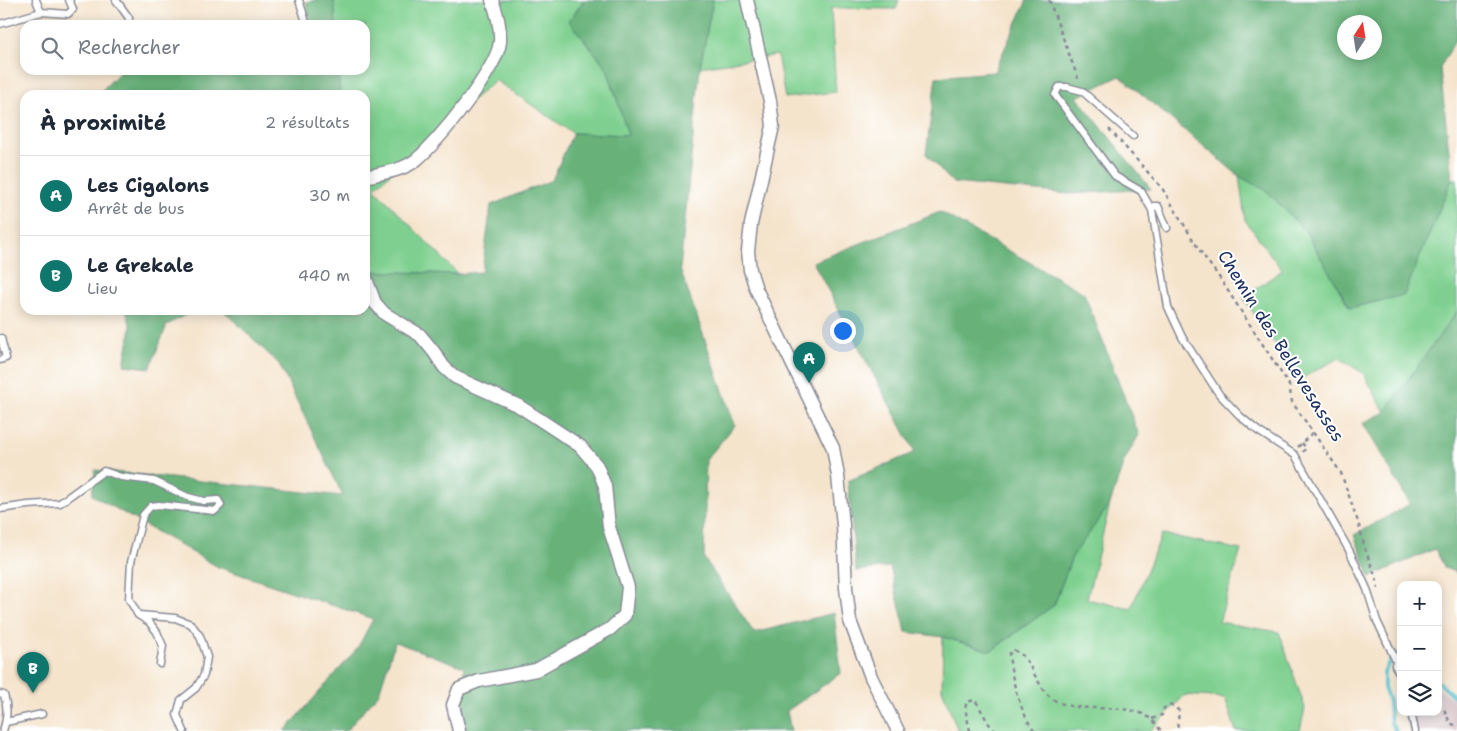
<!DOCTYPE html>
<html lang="fr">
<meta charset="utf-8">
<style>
body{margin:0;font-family:"Shantell Sans",sans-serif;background:#f2f2f3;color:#1f2937}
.controls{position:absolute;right:15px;bottom:15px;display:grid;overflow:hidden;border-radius:10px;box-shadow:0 2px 12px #0003}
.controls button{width:45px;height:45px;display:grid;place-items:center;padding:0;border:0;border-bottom:1px solid #e0e1e3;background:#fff;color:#1f2937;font:25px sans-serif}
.compass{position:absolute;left:1337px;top:15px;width:45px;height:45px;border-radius:50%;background:#fff;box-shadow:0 2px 12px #0003;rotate:12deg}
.you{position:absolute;left:842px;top:330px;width:18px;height:18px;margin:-12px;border:4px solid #fff;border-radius:50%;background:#1a73e8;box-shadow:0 0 0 8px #1a73e833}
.badge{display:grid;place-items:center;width:32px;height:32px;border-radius:50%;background:#0f766e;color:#fff;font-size:16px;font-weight:700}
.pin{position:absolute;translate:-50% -41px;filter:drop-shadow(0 1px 2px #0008)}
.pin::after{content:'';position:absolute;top:26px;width:18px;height:15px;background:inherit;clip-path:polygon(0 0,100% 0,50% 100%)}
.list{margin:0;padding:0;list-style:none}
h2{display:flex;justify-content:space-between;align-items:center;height:65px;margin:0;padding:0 20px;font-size:21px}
h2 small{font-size:16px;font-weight:400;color:#747a83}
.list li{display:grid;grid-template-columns:32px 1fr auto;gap:15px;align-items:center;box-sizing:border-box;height:80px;padding:0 20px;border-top:1px solid #e0e1e3}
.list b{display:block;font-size:19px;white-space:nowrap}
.list p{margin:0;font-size:16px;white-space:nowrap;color:#747a83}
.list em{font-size:16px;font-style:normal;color:#747a83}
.icon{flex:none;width:28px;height:28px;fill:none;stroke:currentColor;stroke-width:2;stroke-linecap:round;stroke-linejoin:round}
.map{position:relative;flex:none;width:1457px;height:731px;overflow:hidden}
.search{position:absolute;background:#fff;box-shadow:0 2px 12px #0003;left:20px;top:20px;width:350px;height:55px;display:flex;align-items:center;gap:12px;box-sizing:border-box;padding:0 18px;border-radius:15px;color:#747a83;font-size:19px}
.panel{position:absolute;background:#fff;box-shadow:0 2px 12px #0003;left:20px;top:90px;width:350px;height:225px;border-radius:15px}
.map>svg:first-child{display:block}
.industrial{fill:#d2bec2}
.green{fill:#7fd090;stroke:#4d8077}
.forest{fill:#67b27a;stroke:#41706c;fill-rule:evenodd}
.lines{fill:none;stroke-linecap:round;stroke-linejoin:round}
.stream{stroke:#55c1cd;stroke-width:4}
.service-casing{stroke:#888a95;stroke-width:9}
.minor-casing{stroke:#888a95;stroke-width:15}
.path{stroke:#888a95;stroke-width:2.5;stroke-dasharray:4 4;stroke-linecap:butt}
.service{stroke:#fff;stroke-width:6}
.minor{stroke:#fff;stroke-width:12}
.labels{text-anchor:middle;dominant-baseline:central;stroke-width:4;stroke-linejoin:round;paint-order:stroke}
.street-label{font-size:18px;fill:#1b2f5e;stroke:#fff}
</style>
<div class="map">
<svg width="1457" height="731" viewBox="0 0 1457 731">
<rect width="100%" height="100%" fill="#fff"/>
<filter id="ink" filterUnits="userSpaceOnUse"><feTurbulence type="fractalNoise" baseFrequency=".02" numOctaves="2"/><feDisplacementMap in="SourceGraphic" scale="10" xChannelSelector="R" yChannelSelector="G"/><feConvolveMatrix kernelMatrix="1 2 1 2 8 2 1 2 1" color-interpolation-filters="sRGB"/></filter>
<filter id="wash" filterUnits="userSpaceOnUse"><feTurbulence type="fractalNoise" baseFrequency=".0096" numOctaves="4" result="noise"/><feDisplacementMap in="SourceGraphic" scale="20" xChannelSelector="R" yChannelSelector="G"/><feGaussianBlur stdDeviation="1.12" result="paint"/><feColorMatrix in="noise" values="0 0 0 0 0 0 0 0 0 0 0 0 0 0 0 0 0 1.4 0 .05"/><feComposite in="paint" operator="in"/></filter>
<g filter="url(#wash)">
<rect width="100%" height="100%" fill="#f5e4cc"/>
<!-- industrial -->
<path class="industrial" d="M1438,689L1457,701V731H1410L1403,715L1405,712H1438Z"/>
<!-- green -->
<path class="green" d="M334,0H584L569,21L607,68L629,135L573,133L495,80L374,188L458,274L365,271V95H340L338,70H365V25H336Z
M713,0H899L896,9L831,8L836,92L785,98L777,55L700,67Z
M1239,176L1267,191L1306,232L1350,308L1404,295L1452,179H1457V311L1385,412L1363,373L1339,358L1300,379L1243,298L1282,270L1245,220Z
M1110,504L1087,599L1131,609L1162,534L1241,550L1219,622L1279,632L1305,708L1300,731H1236L1225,698L1185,695L1150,731H958L942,689L943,637L991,651L1054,605L1072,557Z"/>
<!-- forest -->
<path class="forest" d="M316,0H334L336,25H310L306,2Z
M584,0H713L700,67L680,269L735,425L706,460L704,558L754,633L834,613L841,673L787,711L791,731H466L463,700L464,667L395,642L379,693L346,731H285L357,649L373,619L218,567L92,495L95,470L343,496L279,364L223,310H365V271L458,274L482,272L491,205L552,180L573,133L628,135L607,68L569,21Z
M1027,0H1457V37L1440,68L1452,179L1404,295L1350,308L1306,232L1267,191L1239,176L1120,76L1077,97L1151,189L1069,194L953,183L926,154L936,77L994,72ZM1344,22H1374V52H1344Z
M122,70H338L340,95H105L101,91Z
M940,212L1084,293L1139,435L1124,461L1110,504L1072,557L1054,605L990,651L943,637L906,632L890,567L856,571L848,481L915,452L813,262Z
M126,310H194L167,325L150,368L124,365L131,327Z
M1457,311V573L1445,568L1435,549L1370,577L1354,535L1410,504L1363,423L1385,412Z"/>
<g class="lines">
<!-- stream -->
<path class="stream" d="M1438,682L1457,699
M1396,731L1391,723L1389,701L1384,688V673L1390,660L1401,653"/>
</g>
</g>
<g filter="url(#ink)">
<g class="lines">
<defs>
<path id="service" d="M36,0L41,12
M116,0L129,18L128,25
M299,0L307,25
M0,24L41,12L68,14L73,9L69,0
M1133,136L1082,91L1067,87H1059L1055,95L1115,176L1141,191L1152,210L1168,307L1182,337L1219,394L1241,417L1258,431L1295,455L1349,550L1367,589L1377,621L1398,665
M1152,210L1154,206H1158L1167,228
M0,360L6,358L1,338
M0,509L28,505L60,503L104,471L121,477L154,481L188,497L204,501L218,500L221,505L215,511L159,505L151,506L143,515L131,562L129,599L138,615L149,622L157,632L163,646L160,664
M139,615L175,618L191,624L200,636L207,657L204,675L196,688L181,700L177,715L184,731
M0,694L4,695C8,707 7,719 3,731
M1411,712L1415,731
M6,722L42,714"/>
<path id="minor" d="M747,0L770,101L773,126L751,224L748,251L750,270L756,289L833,448L838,476L843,525L846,588L850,621L871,677L898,731
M365,177C382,173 402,171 416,160C438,142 497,69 500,42C501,27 497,13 492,0
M365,276L375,303L385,314L420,335L434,352L444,367L455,377L519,406L580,446L597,466L605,486L609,527L628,587L625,615L610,629L536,670L479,681L459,689L453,705L459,731
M1398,665L1401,670"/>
</defs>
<!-- service casing -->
<use href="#service" class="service-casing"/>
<!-- minor casing -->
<use href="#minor" class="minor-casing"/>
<!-- path -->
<path class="path" d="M1049,0L1079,81
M1109,129L1162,188L1198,248L1219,277L1289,385L1292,402L1341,473L1358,522L1365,549L1376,578L1378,589
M1302,443L1306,448L1303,452
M1298,447L1313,432
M1438,705L1444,709L1450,723L1457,726
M1152,719L1162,715L1164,708L1169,705L1175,707L1179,711L1177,731
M970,731L965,708L967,702L975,700C982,710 986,722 995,731
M1034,731C1019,708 1012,682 1009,654L1014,650C1017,652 1021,654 1023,656C1034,669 1041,695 1058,702C1088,715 1126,700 1151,719C1155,722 1158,727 1161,731"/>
<!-- service -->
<use href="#service" class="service"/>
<!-- minor -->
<use href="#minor" class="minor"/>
</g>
</g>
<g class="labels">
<!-- street labels -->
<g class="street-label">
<text transform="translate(1281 346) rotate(58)">Chemin des Bellevesasses</text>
</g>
</g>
</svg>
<div class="controls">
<button>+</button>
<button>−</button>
<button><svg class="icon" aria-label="layers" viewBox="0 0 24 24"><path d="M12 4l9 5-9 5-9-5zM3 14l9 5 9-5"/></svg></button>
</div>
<svg class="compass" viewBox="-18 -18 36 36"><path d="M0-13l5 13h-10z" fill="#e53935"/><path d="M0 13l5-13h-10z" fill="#747a83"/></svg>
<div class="you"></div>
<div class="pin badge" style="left:809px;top:383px">A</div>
<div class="pin badge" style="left:33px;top:693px">B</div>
<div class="search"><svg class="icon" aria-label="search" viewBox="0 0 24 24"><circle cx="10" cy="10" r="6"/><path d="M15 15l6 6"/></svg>Rechercher</div>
<section class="panel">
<h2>À proximité<small>2 résultats</small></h2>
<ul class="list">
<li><span class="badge">A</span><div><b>Les Cigalons</b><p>Arrêt de bus</p></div><em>30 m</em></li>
<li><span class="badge">B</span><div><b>Le Grekale</b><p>Lieu</p></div><em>440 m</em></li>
</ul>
</section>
</div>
